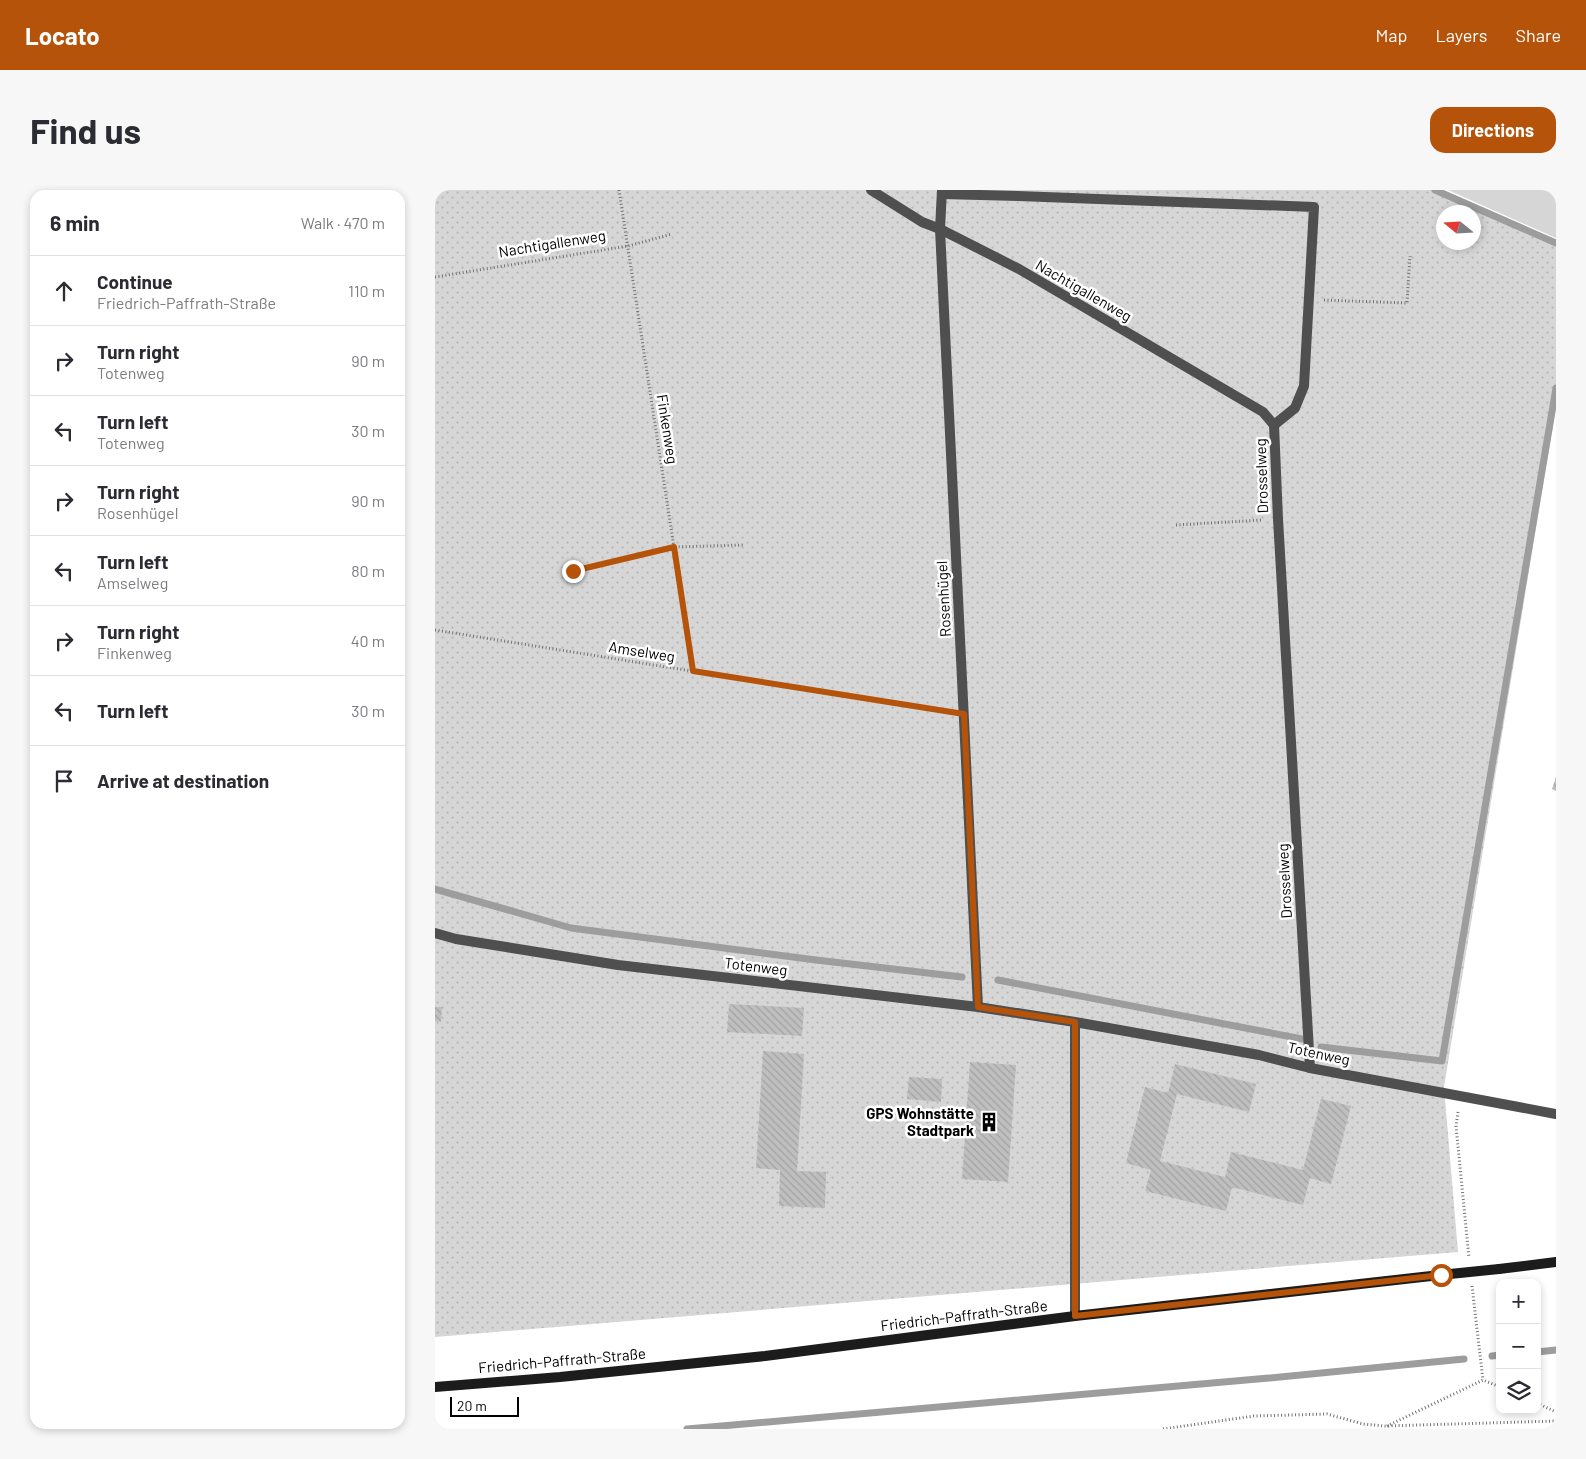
<!DOCTYPE html>
<meta charset="utf-8">
<style>
body{margin:0;font-family:Barlow,sans-serif;background:#f7f7f7;color:#2b2b33}
.controls{position:absolute;right:15px;bottom:15px;display:grid;overflow:hidden;border-radius:10px;box-shadow:0 2px 8px #0003}
.controls button{width:45px;height:45px;display:grid;place-items:center;padding:0;border:0;border-bottom:1px solid #e1e1e2;background:#fff;color:#2b2b33;font:25px sans-serif}
.compass{position:absolute;left:1001px;top:15px;width:45px;height:45px;border-radius:50%;background:#fff;box-shadow:0 2px 8px #0003;rotate:288deg}
.scale{position:absolute;left:15px;bottom:12px;width:69px;box-sizing:border-box;padding-left:5px;border:2px solid #000;border-top:0;font-size:14px;line-height:18px;white-space:nowrap;color:#000;-webkit-text-stroke:4px #fff;paint-order:stroke}
.stop{position:absolute;width:15px;height:15px;margin:-11px;border:4px solid #b45309;border-radius:50%;background:#fff}
.stop.end{background:#b45309;border-color:#fff;box-shadow:0 1px 5px #0008}
.list{margin:0;padding:0;list-style:none}
h2{display:flex;justify-content:space-between;align-items:center;height:65px;margin:0;padding:0 20px;font-size:21px}
h2 small{font-size:16px;font-weight:400;color:#7c7c81}
.list li{display:grid;grid-template-columns:32px 1fr auto;gap:15px;align-items:center;box-sizing:border-box;height:70px;padding:0 20px;border-top:1px solid #e1e1e2}
.list b{display:block;font-size:19px;white-space:nowrap}
.list p{margin:0;font-size:16px;white-space:nowrap;color:#7c7c81}
.list em{font-size:16px;font-style:normal;color:#7c7c81}
.icon{flex:none;width:28px;height:28px;fill:none;stroke:currentColor;stroke-width:2;stroke-linecap:round;stroke-linejoin:round}
.map{position:relative;flex:none;width:1121px;height:1239px;overflow:hidden;border-radius:15px}
header{display:flex;align-items:center;gap:30px;box-sizing:border-box;height:70px;padding:0 25px;background:#b45309;color:#fff}
header strong{font-size:24px}
nav{display:flex;gap:28px;margin-inline-start:auto;font-size:18px}
.intro{display:flex;align-items:center;justify-content:space-between;box-sizing:border-box;height:120px;padding:0 30px}
h1{margin:0;font-size:35px}
.button{padding:12px 22px;border-radius:15px;background:#b45309;color:#fff;font-size:18px;font-weight:700}
main{display:flex;gap:30px;padding:0 30px}
aside{flex:1;background:#fff;border-radius:15px;box-shadow:0 2px 8px #0003}
.map>svg:first-child{display:block}
.grass{fill:url(#grass-dots);fill-rule:evenodd}
.park{fill:#d6d6d6}
.lines{fill:none;stroke-linecap:round;stroke-linejoin:round}
.stream{stroke:#9d9d9d;stroke-width:7}
.building{fill:url(#building-back-hatch)}
.path{stroke:#717171;stroke-width:3;stroke-dasharray:1 2.5;stroke-linecap:butt}
.lane{stroke:#4f4f4f;stroke-width:10}
.street{stroke:#4f4f4f;stroke-width:10}
.secondary{stroke:#1c1c1c;stroke-width:10}
.secondary-bridge{stroke:#1c1c1c;stroke-width:10}
.route{stroke:#b45309;stroke-width:6}
.labels{text-anchor:middle;dominant-baseline:central;stroke-width:5;stroke-linejoin:round;paint-order:stroke}
.street-label{font-size:15px;fill:#000;stroke:#fff}
.poi-label{font-size:15px;font-weight:bold;fill:#000;stroke:#fff;text-anchor:end}
</style>
<header>
<strong>Locato</strong>
<nav><a>Map</a><a>Layers</a><a>Share</a></nav>
</header>
<div class="intro"><h1>Find us</h1><a class="button">Directions</a></div>
<main>
<aside>
<h2>6 min<small>Walk · 470 m</small></h2>
<ul class="list">
<li><svg class="icon" aria-label="ahead" viewBox="0 0 24 24"><path d="M12 20V5M6 11l6-6 6 6"/></svg><div><b>Continue</b><p>Friedrich-Paffrath-Straße</p></div><em>110 m</em></li>
<li><svg class="icon" aria-label="right" viewBox="0 0 24 24"><path d="M7 20v-9h11M14 6l5 5-5 5"/></svg><div><b>Turn right</b><p>Totenweg</p></div><em>90 m</em></li>
<li><svg class="icon" aria-label="left" viewBox="0 0 24 24"><path d="M17 20v-9H6M10 6l-5 5 5 5"/></svg><div><b>Turn left</b><p>Totenweg</p></div><em>30 m</em></li>
<li><svg class="icon" aria-label="right" viewBox="0 0 24 24"><path d="M7 20v-9h11M14 6l5 5-5 5"/></svg><div><b>Turn right</b><p>Rosenhügel</p></div><em>90 m</em></li>
<li><svg class="icon" aria-label="left" viewBox="0 0 24 24"><path d="M17 20v-9H6M10 6l-5 5 5 5"/></svg><div><b>Turn left</b><p>Amselweg</p></div><em>80 m</em></li>
<li><svg class="icon" aria-label="right" viewBox="0 0 24 24"><path d="M7 20v-9h11M14 6l5 5-5 5"/></svg><div><b>Turn right</b><p>Finkenweg</p></div><em>40 m</em></li>
<li><svg class="icon" aria-label="left" viewBox="0 0 24 24"><path d="M17 20v-9H6M10 6l-5 5 5 5"/></svg><div><b>Turn left</b></div><em>30 m</em></li>
<li><svg class="icon" aria-label="arrive" viewBox="0 0 24 24"><path d="M6 21V4h12l-3 4 3 4H6"/></svg><div><b>Arrive at destination</b></div></li>
</ul>
</aside>
<div class="map">
<svg width="1121" height="1239" viewBox="0 0 1121 1239">
<defs>
<pattern id="grass-dots" width="8" height="8" patternUnits="userSpaceOnUse" patternTransform="scale(1.25)"><rect width="8" height="8" fill="#d6d6d6"/><path d="M2 2h.1M6 6h.1" fill="none" stroke="#b6b6b6" stroke-width="1.8" stroke-linecap="round"/></pattern>
<pattern id="building-back-hatch" width="6" height="6" patternUnits="userSpaceOnUse" patternTransform="scale(1.25)"><rect width="6" height="6" fill="#bfbfbf"/><path d="M-1 5l2 2M0 0l6 6M5-1l2 2" fill="none" stroke="#a2a2a2"/></pattern>
</defs>
<rect width="100%" height="100%" fill="#fff"/>
<!-- grass -->
<path class="grass" d="M0,0H1008L1121,50V217L1009,897L1023,1062L0,1147ZM1008,22H1038V52H1008Z"/>
<!-- park -->
<path class="park" d="M1013,0H1121V48Z"/>
<g class="lines">
<!-- stream -->
<path class="stream" d="M1000,0L1121,53
M0,699L136,738L381,770L527,787
M563,790L867,849
M886,857L1007,871L1121,198
M1102,1162L1121,1160
M1057,1166L1065,1165
M252,1239L834,1188L1029,1169"/>
</g>
<!-- building -->
<path class="building" d="M1121,587V601L1117,599Z
M294,814L369,818L367,846L292,842Z
M0,817H7L6,832L0,831Z
M328,861L369,864L362,981L391,982L390,1018L344,1016L345,980L321,978Z
M535,872L581,875L573,992L527,989Z
M740,874L821,894L814,922L742,904L725,971L790,987L796,962L868,980L886,909L916,916L896,994L875,988L868,1015L797,997L791,1021L710,1001L716,980L691,973L710,897L733,903Z
M474,887L507,889L506,912L472,909Z"/>
<g class="lines">
<!-- path -->
<path class="path" d="M184,0L258,481
M0,87L193,56L237,44
M889,110L972,113L975,66
M741,335L827,330
M138,381L239,357L309,355
M0,440L513,522
M1023,922L1021,936L1034,1068
M1037,1096L1048,1190
M1102,1213L1121,1222
M952,1236L1048,1190L1065,1197
M728,1239L819,1226L892,1224L928,1234L950,1236L1121,1231"/>
<!-- lane -->
<path class="lane" d="M436,0L487,32L505,39L584,79L828,222L839,235
M507,4L583,6L879,17L869,196L860,218L839,235L843,329L875,878"/>
<!-- street -->
<path class="street" d="M507,0L505,39L543,817
M0,743L21,749L183,775L543,817L640,832L824,865L875,878L1121,924
M640,1126V832"/>
<!-- secondary -->
<path class="secondary" d="M1064,1079L1121,1072
M0,1197L125,1187L330,1166L640,1126L1005,1085"/>
<!-- secondary-bridge -->
<path class="secondary-bridge" d="M1005,1085L1064,1079"/>
</g>
<g class="lines">
<!-- route -->
<path class="route" d="M138,381L239,357L258,481L529,524L543,817L640,832V1126L1006,1085"/>
</g>
<!-- icons -->
<defs>
<symbol id="building-bare" viewBox="-9 -9 18 18"><path d="M-4-6H4V6H1V3H-1V6H-4ZM-2.5-4.3h1.7v1.8h-1.7ZM.8-4.3h1.7v1.8H.8ZM-2.5-1h1.7V.8h-1.7ZM.8-1h1.7V.8H.8Z" fill="#000" stroke="#fff" stroke-width="2.5" paint-order="stroke"/></symbol>
</defs>
<g fill-rule="evenodd">
<use href="#building-bare" x="540" y="918" width="28" height="28"/>
</g>
<g class="labels">
<!-- street labels -->
<g class="street-label">
<text transform="translate(117 53) rotate(-9)">Nachtigallenweg</text>
<text transform="translate(649 100) rotate(30)">Nachtigallenweg</text>
<text transform="translate(233 239) rotate(81)">Finkenweg</text>
<text transform="translate(826 286) rotate(-92)">Drosselweg</text>
<text transform="translate(508 409) rotate(-93)">Rosenhügel</text>
<text transform="translate(207 461) rotate(9)">Amselweg</text>
<text transform="translate(849 691) rotate(-93)">Drosselweg</text>
<text transform="translate(321 776) rotate(7)">Totenweg</text>
<text transform="translate(884 863) rotate(12)">Totenweg</text>
<text transform="translate(529 1125) rotate(-7)">Friedrich-Paffrath-Straße</text>
<text transform="translate(127 1170) rotate(-5)">Friedrich-Paffrath-Straße</text>
</g>
<!-- poi labels -->
<g class="poi-label">
<text x="539" y="923">GPS Wohnstätte<tspan x="539" dy="17">Stadtpark</tspan></text>
</g>
</g>
</svg>
<div class="controls">
<button>+</button>
<button>−</button>
<button><svg class="icon" aria-label="layers" viewBox="0 0 24 24"><path d="M12 4l9 5-9 5-9-5zM3 14l9 5 9-5"/></svg></button>
</div>
<svg class="compass" viewBox="-18 -18 36 36"><path d="M0-13l5 13h-10z" fill="#e53935"/><path d="M0 13l5-13h-10z" fill="#7c7c81"/></svg>
<div class="scale">20 m</div>
<div class="stop" style="left:1006px;top:1085px"></div>
<div class="stop end" style="left:138px;top:381px"></div>
</div>
</main>
